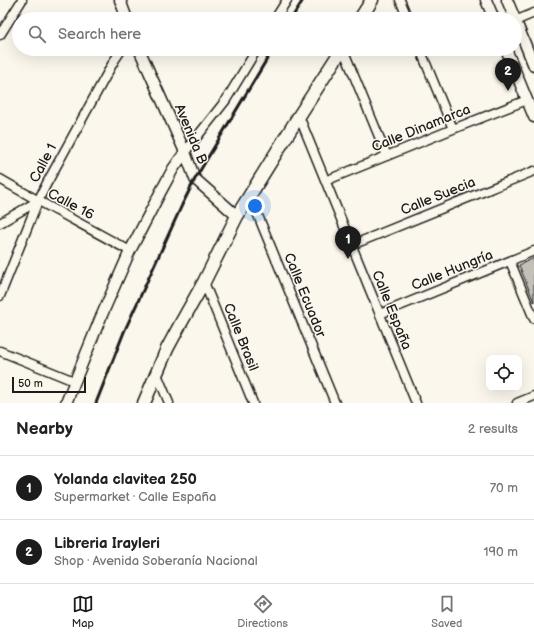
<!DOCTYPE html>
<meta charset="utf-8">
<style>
body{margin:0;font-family:"Balsamiq Sans",sans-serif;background:#f2f2f2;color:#222}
.controls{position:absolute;right:12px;bottom:12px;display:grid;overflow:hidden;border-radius:8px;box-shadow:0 4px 16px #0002}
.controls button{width:36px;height:36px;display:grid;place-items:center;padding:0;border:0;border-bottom:1px solid #e0e0e0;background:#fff;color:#222;font:20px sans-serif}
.scale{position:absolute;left:12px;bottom:10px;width:74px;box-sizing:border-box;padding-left:4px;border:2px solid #1c1c1c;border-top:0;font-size:11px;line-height:14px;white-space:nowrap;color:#1c1c1c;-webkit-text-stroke:3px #fbf7ec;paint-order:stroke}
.you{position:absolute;left:255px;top:206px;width:14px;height:14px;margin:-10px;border:3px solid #fff;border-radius:50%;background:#1a73e8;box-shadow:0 0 0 6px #1a73e833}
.badge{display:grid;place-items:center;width:26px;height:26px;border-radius:50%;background:#1c1c1c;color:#fff;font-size:13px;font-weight:700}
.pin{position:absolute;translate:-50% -33px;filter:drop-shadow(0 1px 2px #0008)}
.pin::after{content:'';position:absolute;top:21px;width:14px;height:12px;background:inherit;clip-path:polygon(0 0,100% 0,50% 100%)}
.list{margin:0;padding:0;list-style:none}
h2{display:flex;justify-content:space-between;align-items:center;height:52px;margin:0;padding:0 16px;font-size:17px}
h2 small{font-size:13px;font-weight:400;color:#767676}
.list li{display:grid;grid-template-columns:26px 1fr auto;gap:12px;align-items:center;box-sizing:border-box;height:64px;padding:0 16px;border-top:1px solid #e0e0e0}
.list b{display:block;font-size:15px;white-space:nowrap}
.list p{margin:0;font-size:13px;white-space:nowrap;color:#767676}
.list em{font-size:13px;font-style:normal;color:#767676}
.icon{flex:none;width:22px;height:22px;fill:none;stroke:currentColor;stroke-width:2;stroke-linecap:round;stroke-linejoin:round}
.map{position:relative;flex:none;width:534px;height:403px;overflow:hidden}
.search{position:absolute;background:#fff;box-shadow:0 4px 16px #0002;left:12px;right:12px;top:12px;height:44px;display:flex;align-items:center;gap:10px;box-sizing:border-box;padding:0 14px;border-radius:22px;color:#767676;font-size:15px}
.sheet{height:180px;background:#fff}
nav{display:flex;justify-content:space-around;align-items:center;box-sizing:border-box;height:56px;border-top:1px solid #e0e0e0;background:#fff;font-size:11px;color:#767676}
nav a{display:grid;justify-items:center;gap:2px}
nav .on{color:#1c1c1c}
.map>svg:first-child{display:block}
.building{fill:#c3c0b8;stroke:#1c1c1c}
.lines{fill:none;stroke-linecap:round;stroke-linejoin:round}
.minor-casing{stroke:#1c1c1c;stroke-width:11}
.tertiary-casing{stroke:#1c1c1c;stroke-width:13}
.secondary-casing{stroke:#1c1c1c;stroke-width:15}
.minor{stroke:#fbf7ec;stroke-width:8}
.tertiary{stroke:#fbf7ec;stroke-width:10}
.secondary{stroke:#fbf7ec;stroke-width:12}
.rail{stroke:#1c1c1c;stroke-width:3}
.labels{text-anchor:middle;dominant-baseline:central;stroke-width:3;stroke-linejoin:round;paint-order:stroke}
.street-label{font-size:14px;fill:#1c1c1c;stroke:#fbf7ec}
</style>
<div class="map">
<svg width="534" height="403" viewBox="0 0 534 403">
<rect width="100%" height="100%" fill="#fbf7ec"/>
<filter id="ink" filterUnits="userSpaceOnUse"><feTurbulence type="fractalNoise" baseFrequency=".025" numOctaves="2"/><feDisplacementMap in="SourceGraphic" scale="8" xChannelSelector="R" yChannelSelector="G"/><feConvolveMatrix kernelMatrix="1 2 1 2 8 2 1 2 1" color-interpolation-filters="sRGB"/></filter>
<g filter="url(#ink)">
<!-- building -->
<path class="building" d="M534,258V302L519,265Z"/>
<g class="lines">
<defs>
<path id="minor" d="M400,0L408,19
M275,19L287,0
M515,21L534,13
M0,35L22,0
M343,49L387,156
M420,49L453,129
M299,116L416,403
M185,152L226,100L257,49
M0,179C43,204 87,227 130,251
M325,181L453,129L527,100
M250,196L335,403
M0,223L38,201
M352,245L534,171
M510,261L534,319
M204,282L253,403
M0,296L38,201L47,183L114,61L122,49
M380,314L534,251
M0,351L74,381
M157,374L169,403
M517,403L534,396"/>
<path id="tertiary" d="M120,0L127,19
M486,0L494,19
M507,0L515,19
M515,19L534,66
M139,49L185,152L195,179L237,216
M506,49L534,117
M66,403L101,317L130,251L160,193L173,169L185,152"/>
<path id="secondary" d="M360,19L372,0
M144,403L167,349L181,323L204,282L237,216L299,116L342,49"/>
</defs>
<!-- minor casing -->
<use href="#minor" class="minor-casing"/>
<!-- tertiary casing -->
<use href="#tertiary" class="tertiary-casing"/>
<!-- secondary casing -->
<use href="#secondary" class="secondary-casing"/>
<!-- minor -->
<use href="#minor" class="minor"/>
<!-- tertiary -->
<use href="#tertiary" class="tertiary"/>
<!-- secondary -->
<use href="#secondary" class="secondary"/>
<!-- rail -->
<path class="rail" d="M291,19L303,0
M96,403L124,332L182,205L195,179L273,49"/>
</g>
</g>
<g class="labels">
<!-- street labels -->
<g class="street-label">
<text transform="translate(421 128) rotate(-22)">Calle Dinamarca</text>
<text transform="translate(191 134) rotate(67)">Avenida B</text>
<text transform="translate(43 163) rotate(-62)">Calle 1</text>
<text transform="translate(438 196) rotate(-22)">Calle Suecia</text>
<text transform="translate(71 204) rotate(28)">Calle 16</text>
<text transform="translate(452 270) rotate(-22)">Calle Hungría</text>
<text transform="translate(305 295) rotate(68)">Calle Ecuador</text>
<text transform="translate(392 310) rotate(68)">Calle España</text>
<text transform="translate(241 337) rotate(68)">Calle Brasil</text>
</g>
</g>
</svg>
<div class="controls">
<button><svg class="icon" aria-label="locate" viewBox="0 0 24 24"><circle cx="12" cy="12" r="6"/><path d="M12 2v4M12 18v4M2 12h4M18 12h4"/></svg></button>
</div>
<div class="scale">50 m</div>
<div class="you"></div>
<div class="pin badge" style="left:348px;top:259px">1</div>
<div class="pin badge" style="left:508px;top:91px">2</div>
<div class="search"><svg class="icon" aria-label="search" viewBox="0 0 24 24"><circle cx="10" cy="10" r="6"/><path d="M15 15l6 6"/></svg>Search here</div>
</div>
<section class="sheet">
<h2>Nearby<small>2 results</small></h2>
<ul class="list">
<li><span class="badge">1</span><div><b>Yolanda clavitea 250</b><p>Supermarket · Calle España</p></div><em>70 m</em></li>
<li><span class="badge">2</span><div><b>Libreria Irayleri</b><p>Shop · Avenida Soberanía Nacional</p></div><em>190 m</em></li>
</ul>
</section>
<nav>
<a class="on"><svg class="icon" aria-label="map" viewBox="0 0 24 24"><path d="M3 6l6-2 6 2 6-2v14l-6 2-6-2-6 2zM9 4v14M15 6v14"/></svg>Map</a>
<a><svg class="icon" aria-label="directions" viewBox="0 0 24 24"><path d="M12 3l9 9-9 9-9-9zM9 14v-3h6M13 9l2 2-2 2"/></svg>Directions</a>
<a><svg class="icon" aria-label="saved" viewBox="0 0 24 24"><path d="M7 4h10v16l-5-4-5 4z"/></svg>Saved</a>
</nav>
